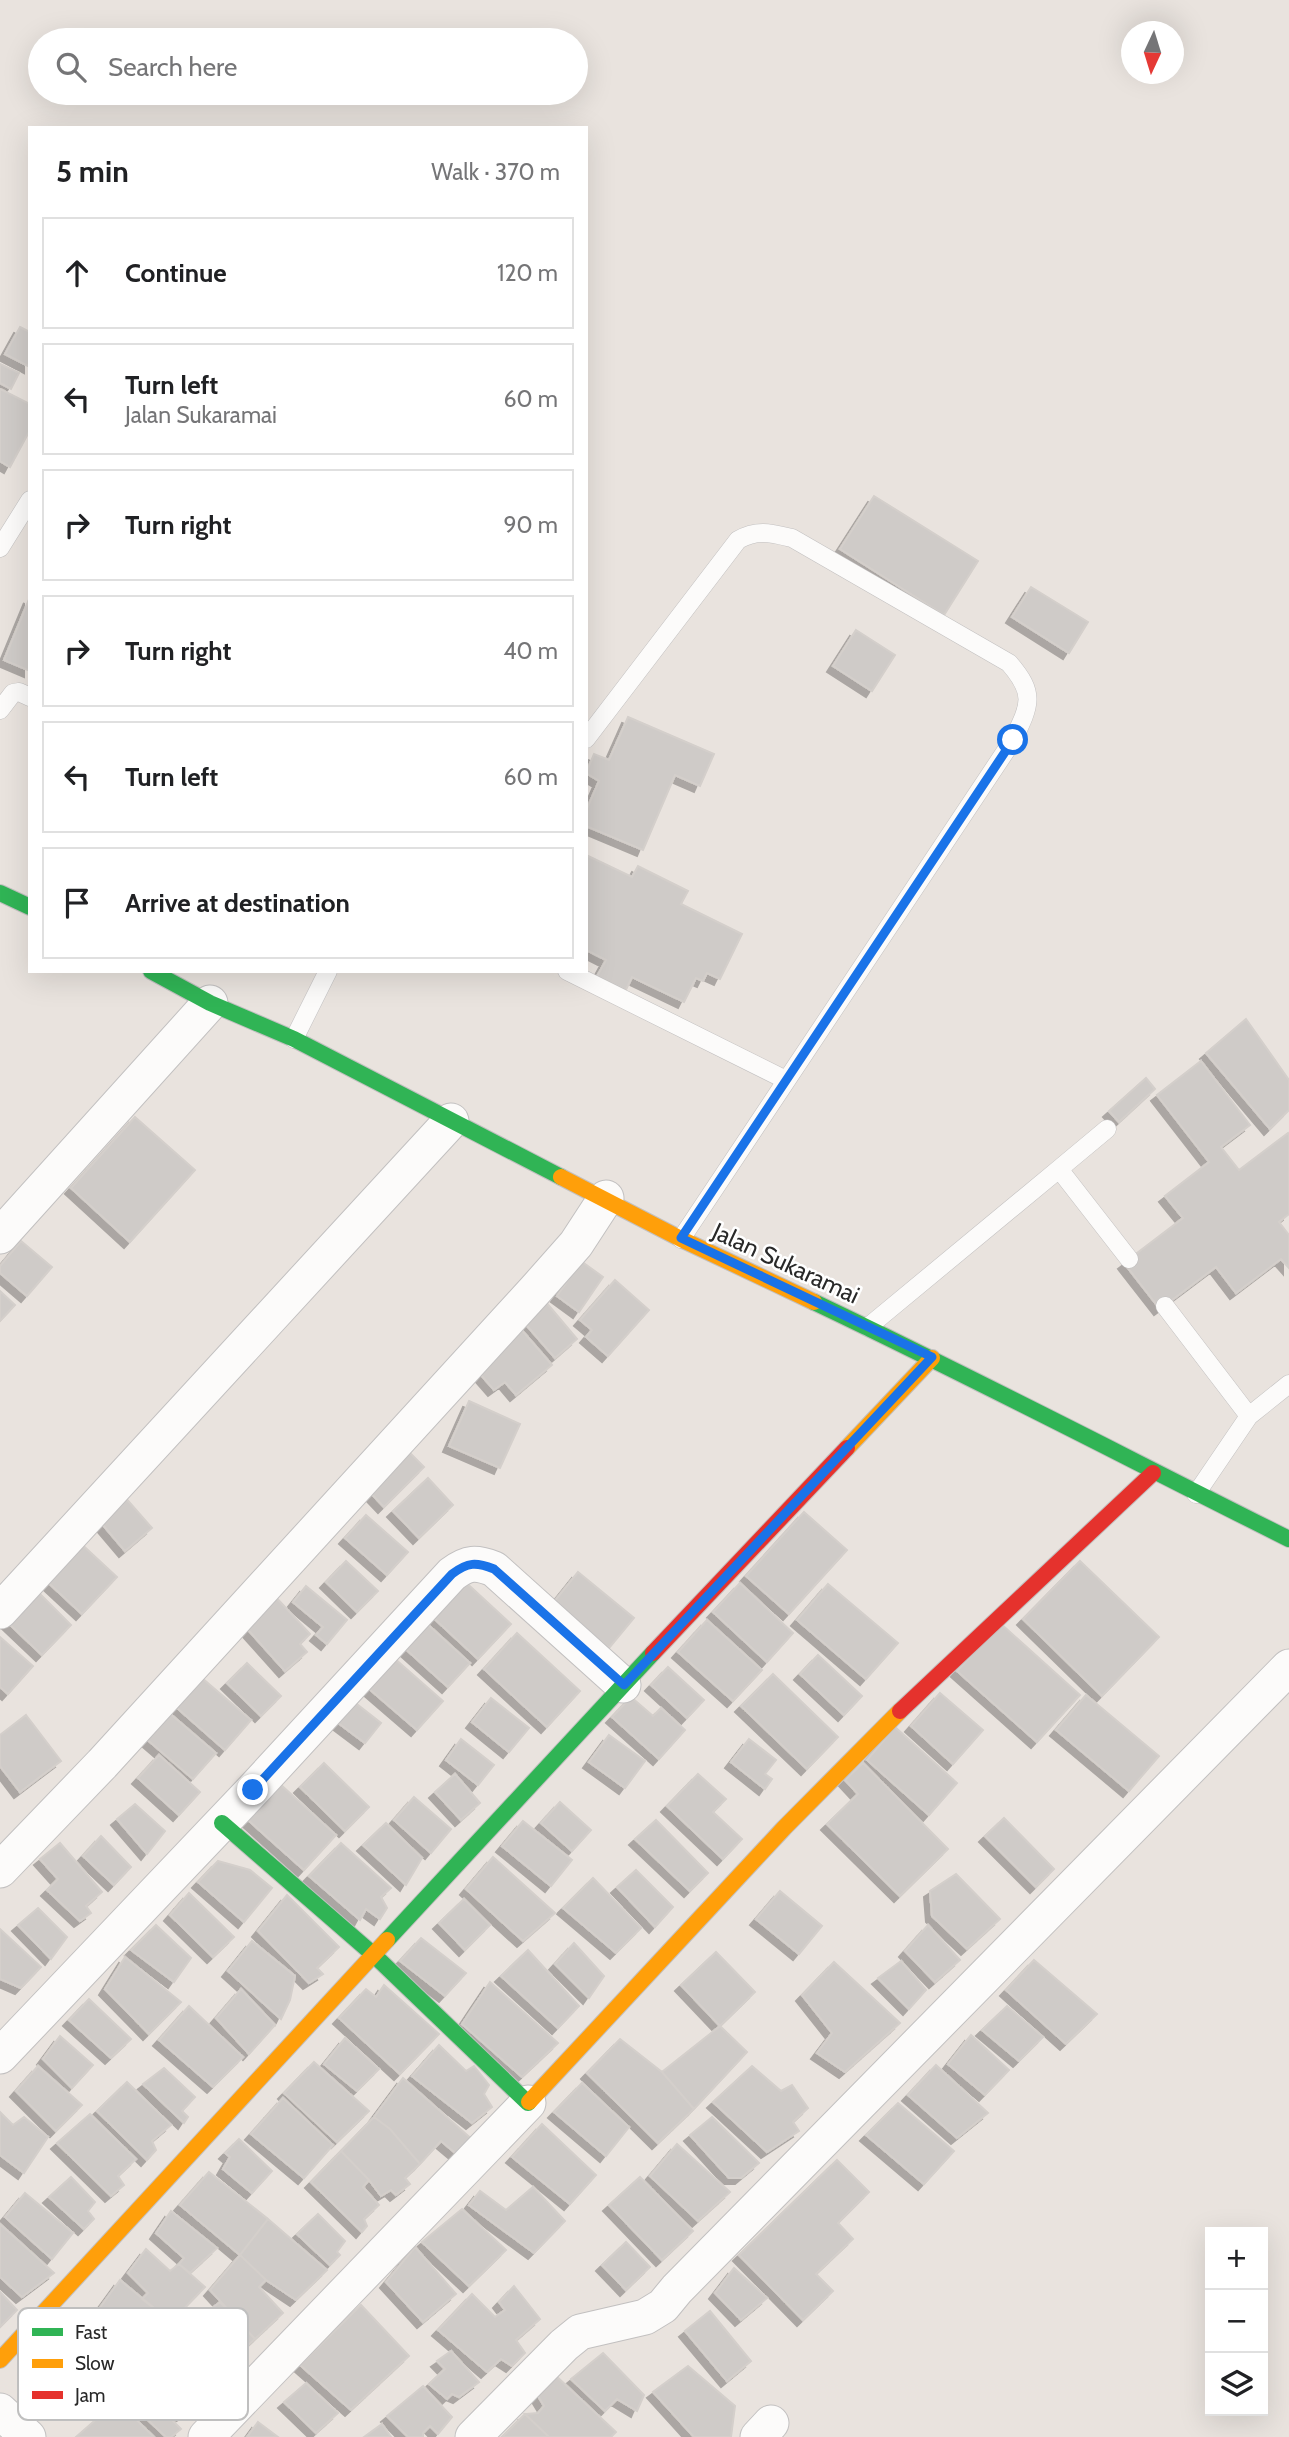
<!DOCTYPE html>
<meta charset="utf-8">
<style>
body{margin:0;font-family:Cabin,sans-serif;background:#f2f2f2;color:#202124}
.controls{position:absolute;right:21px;bottom:21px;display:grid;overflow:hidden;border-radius:0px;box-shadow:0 7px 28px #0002}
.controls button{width:63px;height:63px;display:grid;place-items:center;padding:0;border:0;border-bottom:2px solid #e0e0e0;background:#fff;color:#202124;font:35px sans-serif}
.compass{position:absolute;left:1121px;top:21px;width:63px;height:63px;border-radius:50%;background:#fff;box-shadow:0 7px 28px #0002;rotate:184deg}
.stop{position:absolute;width:21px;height:21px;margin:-16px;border:5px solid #1a73e8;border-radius:50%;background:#fff}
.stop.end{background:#1a73e8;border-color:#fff;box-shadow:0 2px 7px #0008}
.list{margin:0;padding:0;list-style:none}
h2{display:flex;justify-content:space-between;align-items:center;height:91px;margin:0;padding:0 28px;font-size:30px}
h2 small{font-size:23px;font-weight:400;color:#757577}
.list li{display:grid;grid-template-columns:46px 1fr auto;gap:21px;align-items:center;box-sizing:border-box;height:112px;margin:0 14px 14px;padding:0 14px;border:2px solid #e0e0e0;border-radius:0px}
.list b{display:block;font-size:26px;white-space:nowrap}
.list p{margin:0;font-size:23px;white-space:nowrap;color:#757577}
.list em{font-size:23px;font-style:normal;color:#757577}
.icon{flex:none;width:38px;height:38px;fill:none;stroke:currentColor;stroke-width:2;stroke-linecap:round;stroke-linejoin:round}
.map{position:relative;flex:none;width:1289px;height:2437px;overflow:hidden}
.search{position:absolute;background:#fff;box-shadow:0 7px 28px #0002;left:28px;top:28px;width:560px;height:77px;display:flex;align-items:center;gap:18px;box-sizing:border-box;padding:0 24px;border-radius:38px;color:#757577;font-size:26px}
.panel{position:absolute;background:#fff;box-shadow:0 7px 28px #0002;left:28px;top:126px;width:560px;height:847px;border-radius:0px}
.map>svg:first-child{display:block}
.building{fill:#cfcbc8;stroke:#d4cfcb;stroke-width:2;filter:url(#shadow)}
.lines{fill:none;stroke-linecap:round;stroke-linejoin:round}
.lane-casing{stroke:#c2c0c0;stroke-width:19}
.street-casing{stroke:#c2c0c0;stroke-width:37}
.fast-casing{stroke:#c2c0c0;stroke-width:18}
.slow-casing{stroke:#c2c0c0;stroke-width:18}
.jam-casing{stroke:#c2c0c0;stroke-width:18}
.lane{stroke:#fcfbfa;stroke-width:18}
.street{stroke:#fcfbfa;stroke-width:35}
.fast{stroke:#30b455;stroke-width:16}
.slow{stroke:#ff9f0a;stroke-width:16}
.jam{stroke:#e5322d;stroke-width:16}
.route{stroke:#1a73e8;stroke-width:9}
.labels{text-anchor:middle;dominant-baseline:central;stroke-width:5;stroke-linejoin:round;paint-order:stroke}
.street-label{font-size:24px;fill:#292929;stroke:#fff}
.key{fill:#fff;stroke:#bfbfbf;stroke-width:2}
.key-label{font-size:19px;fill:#292929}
</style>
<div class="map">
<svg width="1289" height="2437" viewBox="0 0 1289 2437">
<defs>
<filter id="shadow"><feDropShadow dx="-6" dy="6" stdDeviation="0" flood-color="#0004"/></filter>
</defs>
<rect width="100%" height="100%" fill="#e9e3de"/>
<!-- building -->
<path class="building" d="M20,327L30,332V367L5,354Z
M0,364L19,373L11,389L0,383Z
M0,389L30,404V430L10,467L0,461Z
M874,496L978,561L944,615L840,549Z
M1031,587L1088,622L1069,653L1012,617Z
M30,597V671L4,660Z
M856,630L895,655L872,691L833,666Z
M628,717L714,754L700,786L675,775L643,850L586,826V811L599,781L586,773L594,754L609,760Z
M586,855L632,877L638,866L688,891L681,904L742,934L720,979L707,973L703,981L696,978L684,1002L632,977L624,994L595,980L606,960L586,950Z
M1246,1019L1289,1080V1110L1270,1129L1206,1053Z
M1201,1061L1250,1125L1221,1147L1239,1170L1288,1133L1289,1135V1214L1279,1222L1289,1235V1268L1281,1259L1236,1293L1216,1267L1160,1309L1124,1263L1183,1218L1165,1196L1209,1162L1157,1095Z
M1146,1078L1155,1089L1119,1122L1109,1111Z
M135,1117L195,1170L130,1242L71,1188Z
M21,1241L52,1267L27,1296L0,1273V1266Z
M581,1261L603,1277L579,1312L557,1296Z
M615,1280L649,1310L608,1356L586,1337L592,1330L580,1320Z
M0,1291L15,1305L0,1321Z
M545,1301L577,1339L555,1358L522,1320Z
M520,1328L552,1365L516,1395L505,1382L494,1390L474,1367Z
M469,1401L520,1424L500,1468L449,1446Z
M404,1447L424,1467L384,1507L364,1486Z
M428,1478L453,1505L419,1538L393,1511Z
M123,1495L152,1528L125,1551L97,1518Z
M804,1512L847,1550L789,1614L746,1576Z
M366,1515L408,1552L387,1575L345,1538Z
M76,1539L117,1577L82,1614L41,1576Z
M346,1561L378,1591L357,1612L326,1582Z
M1080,1561L1159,1637L1102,1696L1023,1619Z
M578,1572L634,1618L609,1648L553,1603Z
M460,1577L511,1624L478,1659L427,1612Z
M740,1583L793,1633L767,1662L713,1612Z
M828,1584L898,1643L866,1679L797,1620Z
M306,1586L347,1620L327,1644L316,1635L323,1627L293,1602Z
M35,1589L71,1625L42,1655L5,1620Z
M272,1593L310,1634L300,1644L307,1652L285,1671L241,1622Z
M423,1620L470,1663L448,1687L401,1645Z
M707,1620L762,1670L733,1701L678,1652Z
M1000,1623L1080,1695L1037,1742L957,1671Z
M517,1633L580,1691L547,1727L484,1669Z
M0,1637L33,1666L8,1694L0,1687Z
M818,1655L862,1696L844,1715L800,1674Z
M394,1658L443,1701L417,1730L368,1688Z
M247,1663L281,1696L261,1716L227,1683Z
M668,1667L704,1700L687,1718L651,1685Z
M195,1672L251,1720L225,1750L169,1701Z
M773,1674L838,1737L807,1769L741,1706Z
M940,1693L983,1730L953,1764L911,1726Z
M1086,1695L1159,1756L1129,1791L1056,1730Z
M631,1697L653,1716L661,1708L685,1730L659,1759L612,1717Z
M491,1698L529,1728L509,1752L472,1722Z
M353,1701L381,1723L365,1743L337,1722Z
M167,1711L216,1753L193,1779L144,1737Z
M26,1715L61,1761L20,1792L0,1766V1735Z
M895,1727L957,1783L929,1815L867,1760Z
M609,1735L645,1761L625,1788L589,1762Z
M461,1739L494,1765L478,1785L446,1760Z
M749,1739L776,1760L765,1774L772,1779L765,1789L731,1762Z
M159,1755L200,1792L179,1815L138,1778Z
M324,1763L369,1807L345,1831L300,1787Z
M863,1763L948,1849L900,1896L827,1824L858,1794L845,1780Z
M455,1774L480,1803L461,1820L435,1792Z
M698,1774L726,1799L713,1812L742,1839L723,1859L667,1806Z
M280,1784L336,1835L304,1870L248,1820Z
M414,1797L451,1829L431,1853L394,1820Z
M560,1802L591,1830L572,1851L541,1823Z
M135,1804L165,1831L147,1854L117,1819Z
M1004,1818L1054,1869L1036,1887L985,1836Z
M656,1820L708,1873L690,1891L635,1839Z
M523,1821L572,1860L551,1886L502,1846Z
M386,1823L422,1858L406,1885L363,1845Z
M101,1836L131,1867L114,1885L83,1856Z
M60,1843L102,1892L86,1906L91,1913L80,1921L47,1890L58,1879L40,1859Z
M341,1843L391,1888L381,1897L387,1908L380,1919L366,1909L360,1920L309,1876Z
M493,1857L555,1913L523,1941L466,1889Z
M218,1861L250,1870L272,1888L244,1922L198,1882Z
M636,1870L673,1907L655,1927L617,1887Z
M956,1874L1000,1919L967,1949L932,1916L930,1891Z
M593,1878L641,1928L616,1953L563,1908Z
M780,1891L822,1926L799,1954L756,1919Z
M189,1893L234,1937L213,1957L170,1915Z
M287,1895L339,1947L317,1968L323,1974L309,1983L258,1931Z
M464,1899L490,1925L465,1950L439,1923Z
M38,1908L67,1937L51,1959L18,1925Z
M156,1925L191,1958L174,1982L131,1950Z
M928,1925L960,1960L935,1982L905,1951Z
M0,1929L41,1967L21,1988L0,1979Z
M421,1938L466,1973L445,1996L400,1961Z
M252,1941L295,1976L290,2000L281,2019L228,1971Z
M574,1943L604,1976L589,1998L555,1964Z
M528,1950L579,2006L558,2028L501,1976Z
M716,1952L755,1992L720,2026L681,1985Z
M125,1957L181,2002L149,2034L105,1989Z
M1034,1960L1097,2014L1066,2044L1006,1990Z
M901,1961L926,1990L909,2009L878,1978Z
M834,1962L900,2023L845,2072L817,2053L832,2033L802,1995Z
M490,1982L558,2043L522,2077L462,2024Z
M384,1985L439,2034L400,2074L339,2018L366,1989L376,1997Z
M241,1989L275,2025L249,2054L216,2018Z
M89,1999L131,2039L111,2058L69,2020Z
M189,2006L243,2057L213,2087L159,2040Z
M1007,2006L1043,2037L1019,2061L982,2030Z
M720,2026L747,2052L694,2109L662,2072Z
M971,2035L1009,2070L985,2095L948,2064Z
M60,2036L93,2065L72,2088L43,2059Z
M345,2038L379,2069L357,2091L324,2064Z
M620,2039L662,2072L694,2109L658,2143L587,2073Z
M439,2045L466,2071L474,2066L489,2085L484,2094L492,2107L472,2123L412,2076Z
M314,2062L369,2111L337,2142L284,2093Z
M936,2065L988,2113L957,2138L908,2095Z
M38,2066L82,2105L56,2131L16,2091Z
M752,2066L781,2091L792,2085L808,2108L793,2122L799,2131L767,2152L713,2102Z
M164,2068L195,2097L182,2111L188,2117L184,2123L143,2084Z
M403,2078L475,2142L460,2157L441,2141L420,2164L390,2129L374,2117Z
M127,2082L171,2125L152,2141L156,2150L147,2160L97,2111Z
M582,2083L629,2127L606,2156L554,2112Z
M283,2098L333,2145L304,2178L251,2134Z
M898,2103L954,2151L924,2184L866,2135Z
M0,2112L13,2125L24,2117L48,2137L24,2173L0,2155Z
M90,2114L136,2159L118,2176L124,2185L111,2196L57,2143Z
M374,2117L390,2129L420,2164L405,2178L410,2184L396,2195L391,2190L381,2196L369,2180L341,2151Z
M712,2117L759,2163L741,2178H729L690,2135Z
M542,2124L596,2175L570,2204L512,2157Z
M239,2139L272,2171L252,2193L223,2169L230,2157L225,2153Z
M677,2144L730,2192L698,2221L650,2176Z
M341,2151L369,2180L363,2187L379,2205L364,2219L367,2226L362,2232L311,2182Z
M837,2160L869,2192L838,2223L853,2239L816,2274L833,2291L803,2320L739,2255Z
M209,2172L268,2219L240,2255L180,2205Z
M71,2177L95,2202L88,2211L94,2219L84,2229L49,2197Z
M640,2177L693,2231L662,2260L609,2205Z
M533,2187L565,2221L534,2253L469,2205L480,2191L506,2210Z
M25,2193L73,2233L52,2259L5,2217Z
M462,2209L506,2250L469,2286L422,2242Z
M171,2211L217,2248L190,2273L179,2264L184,2258L156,2233Z
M318,2214L345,2241L337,2252L340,2255L330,2265L297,2234Z
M268,2219L327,2270L296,2300L266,2280L240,2255Z
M0,2224L54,2273L22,2297L0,2277Z
M626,2242L650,2267L626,2290L602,2265Z
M415,2247L456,2294L423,2322L386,2282Z
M146,2249L170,2271L179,2264L205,2287L171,2322L142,2299L148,2293L128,2273Z
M240,2255L266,2280L259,2287L283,2313L255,2339L210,2290Z
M734,2268L767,2298L741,2320L715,2293Z
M120,2280L171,2322L143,2355L99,2309Z
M514,2286L540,2319L516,2340L525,2353L512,2366L501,2359L487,2372L438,2330L472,2294L495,2317L505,2310L499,2302Z
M0,2292L17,2310L0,2327Z
M220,2302L255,2339L237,2355L242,2362L230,2373L185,2329Z
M361,2305L409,2356L351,2410L300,2365Z
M710,2311L751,2361L727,2381L685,2331Z
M451,2351L479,2382L459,2397L452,2394L447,2399L429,2384L445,2369L437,2361Z
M603,2353L644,2395L637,2411L617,2399L605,2411L571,2379Z
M688,2366L735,2406L731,2437H694L653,2392Z
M554,2374L616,2432L611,2437H549L525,2414L538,2413L544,2406L538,2396Z
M306,2383L338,2413L316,2433L284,2402Z
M157,2385L184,2414L173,2421L181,2429L171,2437H166L133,2406Z
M423,2386L452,2417L438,2434L430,2426L423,2433V2437H408L387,2416Z
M117,2401L154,2437H76Z
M525,2414L549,2437H502Z
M258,2422L278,2437H247Z
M382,2424L391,2437H364Z"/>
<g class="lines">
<defs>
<path id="lane" d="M0,548L30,500
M0,710L13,693L19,692L30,697
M586,739L738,540C757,529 771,533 792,538L1009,663C1036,694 1030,705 1013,740L681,1239
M567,971L786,1080
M294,1039L328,971
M1059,1169L1107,1129
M1165,1306L1249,1416
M868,1327L1059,1169L1129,1259
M1196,1494L1249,1416L1289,1384"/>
<path id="street" d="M0,1236L210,1003
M0,1611L451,1121
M0,1870L102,1764L538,1287L576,1244L606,1198
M0,2056L253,1790L452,1574C468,1562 476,1562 494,1569L623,1685
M0,2411L28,2437
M206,2437L528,2103
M473,2437L564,2345L580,2332L645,2317L663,2306L677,2289L1289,1667
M758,2437L771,2423"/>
<path id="fast" d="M0,893L30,907
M151,971L210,1003L294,1039L561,1177
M814,1302C974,1378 1131,1460 1289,1539
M222,1823L375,1956L528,2103L529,2102
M387,1940L653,1653"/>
<path id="slow" d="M561,1177L681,1239L814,1302
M847,1448L932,1358
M529,2102L784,1828L900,1711
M0,2360L387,1940"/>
<path id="jam" d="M653,1653L847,1448
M900,1711L1153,1473"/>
</defs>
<!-- lane casing -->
<use href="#lane" class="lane-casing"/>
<!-- street casing -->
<use href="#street" class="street-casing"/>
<!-- fast casing -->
<use href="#fast" class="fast-casing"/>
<!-- slow casing -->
<use href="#slow" class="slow-casing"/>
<!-- jam casing -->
<use href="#jam" class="jam-casing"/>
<!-- lane -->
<use href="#lane" class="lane"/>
<!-- street -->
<use href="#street" class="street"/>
<!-- fast -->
<use href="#fast" class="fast"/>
<!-- slow -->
<use href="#slow" class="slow"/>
<!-- jam -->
<use href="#jam" class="jam"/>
</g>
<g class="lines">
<!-- route -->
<path class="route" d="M253,1790L452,1574C468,1562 476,1562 494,1569L624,1685L932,1357L681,1238L1013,740"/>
</g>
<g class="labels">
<!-- street labels -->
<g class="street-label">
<text transform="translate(786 1263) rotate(25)">Jalan Sukaramai</text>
</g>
</g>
<!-- legend -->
<rect x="18" y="2308" width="230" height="112" rx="10" class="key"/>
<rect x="32" y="2328" width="31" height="8" fill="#30b455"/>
<rect x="32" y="2359" width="31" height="9" fill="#ff9f0a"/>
<rect x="32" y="2391" width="31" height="8" fill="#e5322d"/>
<g class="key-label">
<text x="75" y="2339">Fast</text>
<text x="75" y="2370">Slow</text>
<text x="75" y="2402">Jam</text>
</g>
</svg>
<div class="controls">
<button>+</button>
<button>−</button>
<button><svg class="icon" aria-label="layers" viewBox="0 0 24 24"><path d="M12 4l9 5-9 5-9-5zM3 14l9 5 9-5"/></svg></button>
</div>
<svg class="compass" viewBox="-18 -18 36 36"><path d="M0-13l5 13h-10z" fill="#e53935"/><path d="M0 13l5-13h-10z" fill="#757577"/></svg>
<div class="stop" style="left:1013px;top:740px"></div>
<div class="stop end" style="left:253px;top:1790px"></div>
<div class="search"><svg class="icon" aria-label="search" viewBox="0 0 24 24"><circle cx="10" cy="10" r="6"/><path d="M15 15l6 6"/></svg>Search here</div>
<section class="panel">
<h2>5 min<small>Walk · 370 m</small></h2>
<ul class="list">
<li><svg class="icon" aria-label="ahead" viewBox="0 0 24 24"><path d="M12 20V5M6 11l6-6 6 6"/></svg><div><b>Continue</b></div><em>120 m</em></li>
<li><svg class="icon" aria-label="left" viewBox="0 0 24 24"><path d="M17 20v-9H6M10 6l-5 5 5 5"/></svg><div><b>Turn left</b><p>Jalan Sukaramai</p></div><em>60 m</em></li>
<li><svg class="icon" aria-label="right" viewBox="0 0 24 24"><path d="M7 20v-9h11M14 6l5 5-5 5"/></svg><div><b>Turn right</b></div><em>90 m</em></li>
<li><svg class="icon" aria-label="right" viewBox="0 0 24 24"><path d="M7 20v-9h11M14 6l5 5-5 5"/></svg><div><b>Turn right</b></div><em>40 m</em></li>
<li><svg class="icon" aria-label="left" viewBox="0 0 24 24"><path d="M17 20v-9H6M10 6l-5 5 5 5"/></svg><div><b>Turn left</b></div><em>60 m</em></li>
<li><svg class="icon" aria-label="arrive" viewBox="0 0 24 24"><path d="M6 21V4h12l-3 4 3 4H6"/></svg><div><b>Arrive at destination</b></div></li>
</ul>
</section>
</div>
